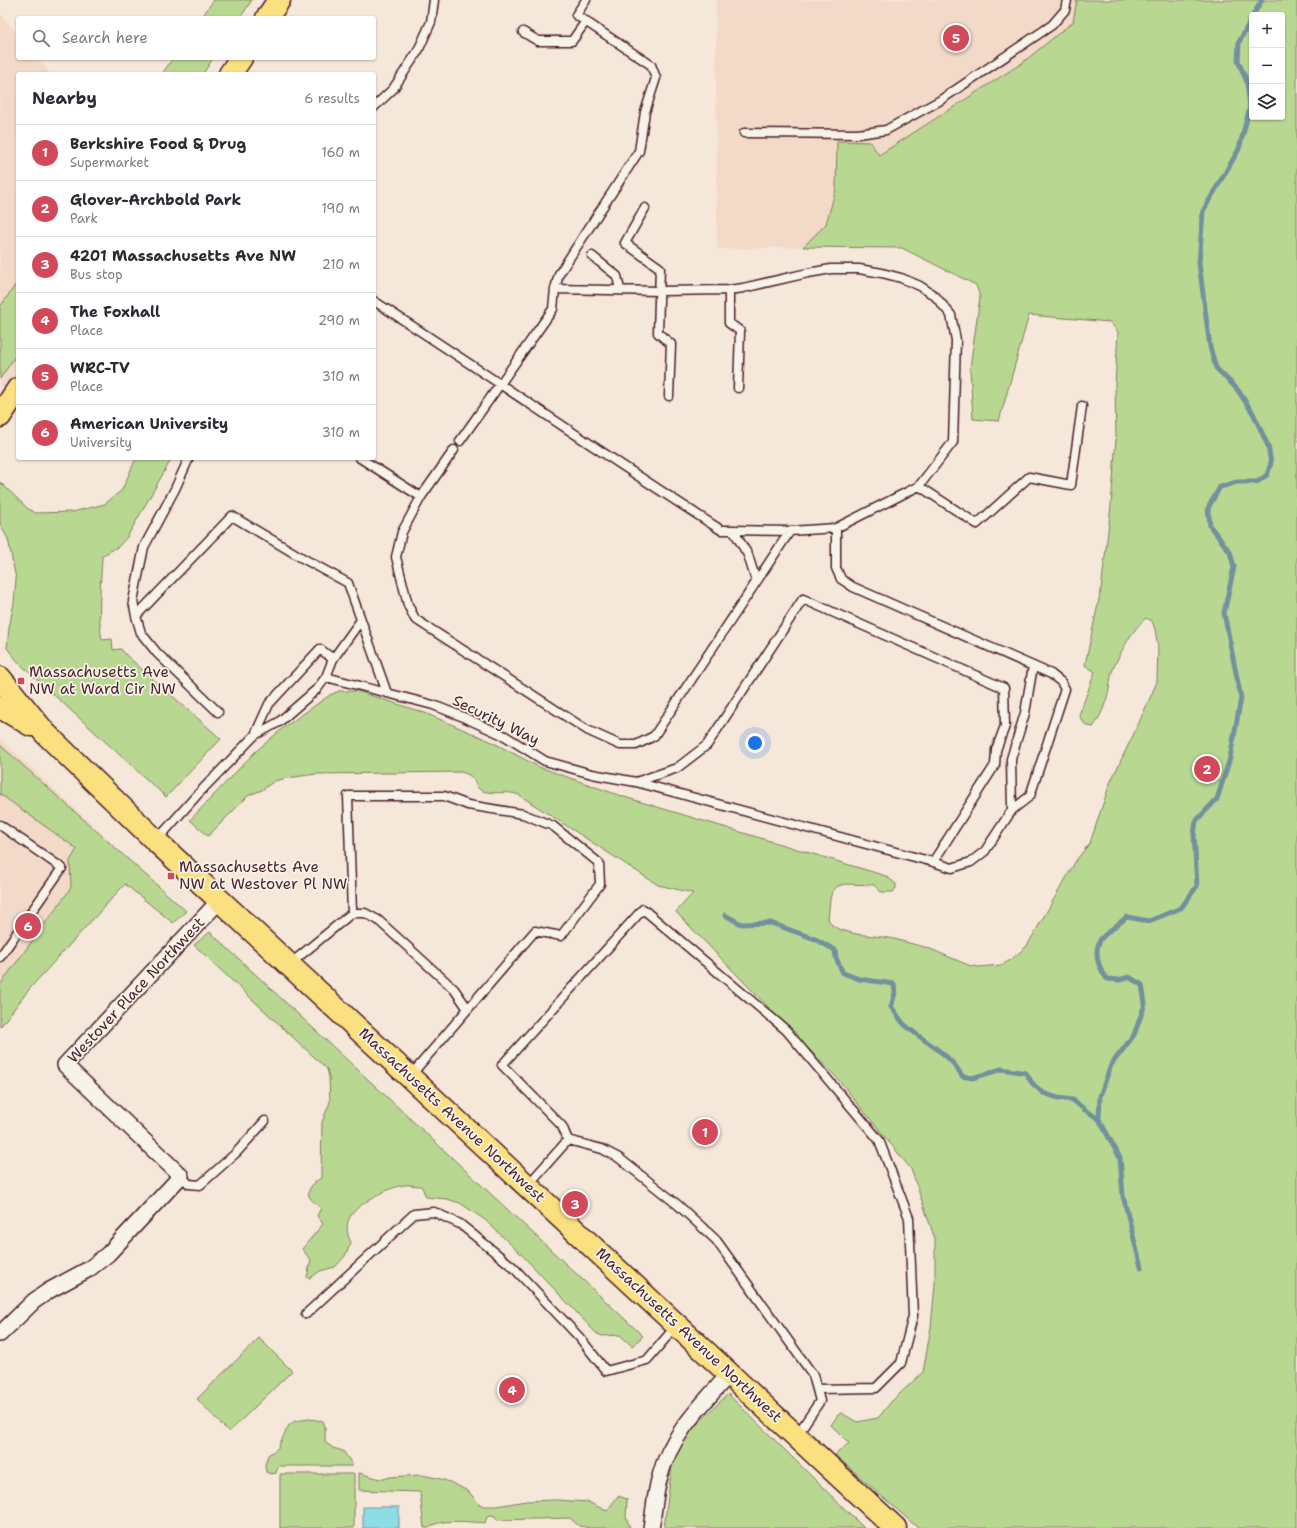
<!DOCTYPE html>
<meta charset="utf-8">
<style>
body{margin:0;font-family:"Shantell Sans",sans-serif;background:#f2f2f3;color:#2b2b33}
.controls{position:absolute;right:12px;top:12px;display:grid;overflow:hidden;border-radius:4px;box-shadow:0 1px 3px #0004}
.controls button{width:36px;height:36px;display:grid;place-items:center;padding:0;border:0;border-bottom:1px solid #e1e1e2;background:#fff;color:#2b2b33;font:20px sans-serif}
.you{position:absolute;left:755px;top:743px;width:14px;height:14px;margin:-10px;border:3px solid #fff;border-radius:50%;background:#1a73e8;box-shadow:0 0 0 6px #1a73e833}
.badge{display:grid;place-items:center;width:26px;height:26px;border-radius:50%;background:#d1495b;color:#fff;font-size:13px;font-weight:700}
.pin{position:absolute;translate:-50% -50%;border:2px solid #fff;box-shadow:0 1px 4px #0006}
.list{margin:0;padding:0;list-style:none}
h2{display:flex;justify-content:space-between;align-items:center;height:52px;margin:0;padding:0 16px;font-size:17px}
h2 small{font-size:13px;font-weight:400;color:#7c7c81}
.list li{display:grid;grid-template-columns:26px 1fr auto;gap:12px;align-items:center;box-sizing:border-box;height:56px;padding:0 16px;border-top:1px solid #e1e1e2}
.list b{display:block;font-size:15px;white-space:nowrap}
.list p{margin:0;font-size:13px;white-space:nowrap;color:#7c7c81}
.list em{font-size:13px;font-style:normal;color:#7c7c81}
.icon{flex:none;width:22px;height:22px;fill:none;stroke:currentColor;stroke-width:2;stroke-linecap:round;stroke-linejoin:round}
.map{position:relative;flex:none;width:1297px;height:1528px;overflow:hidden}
.search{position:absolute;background:#fff;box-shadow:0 1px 3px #0004;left:16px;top:16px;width:360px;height:44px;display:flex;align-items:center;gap:10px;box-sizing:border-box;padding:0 14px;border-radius:4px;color:#7c7c81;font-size:15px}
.panel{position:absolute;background:#fff;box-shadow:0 1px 3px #0004;left:16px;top:72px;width:360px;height:388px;border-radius:4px}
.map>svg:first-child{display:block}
.built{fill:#f2d9c8}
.green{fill:#b8d892;stroke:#817c5e;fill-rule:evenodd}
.water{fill:#8ddde7;stroke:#72919c}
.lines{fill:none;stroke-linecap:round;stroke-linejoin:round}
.stream{stroke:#72919c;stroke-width:5}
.lane-casing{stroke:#4a1f2b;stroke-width:11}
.street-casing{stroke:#4a1f2b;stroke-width:18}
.primary-casing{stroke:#4a1f2b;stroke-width:25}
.lane{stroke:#f7f3e8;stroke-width:8}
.street{stroke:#f7f3e8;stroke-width:15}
.primary{stroke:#fbe080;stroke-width:22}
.poi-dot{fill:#d1495b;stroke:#f7f3e8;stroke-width:1.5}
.labels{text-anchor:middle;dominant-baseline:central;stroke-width:3.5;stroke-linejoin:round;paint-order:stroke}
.poi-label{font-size:15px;fill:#4a1f2b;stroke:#f7f3e8;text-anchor:start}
.street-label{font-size:15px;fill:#4a1f2b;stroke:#f7f3e8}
</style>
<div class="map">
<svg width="1297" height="1528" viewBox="0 0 1297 1528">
<rect width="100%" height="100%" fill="#f5e7d9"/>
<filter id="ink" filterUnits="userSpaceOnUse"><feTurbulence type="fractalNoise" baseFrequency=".025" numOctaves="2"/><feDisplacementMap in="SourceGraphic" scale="8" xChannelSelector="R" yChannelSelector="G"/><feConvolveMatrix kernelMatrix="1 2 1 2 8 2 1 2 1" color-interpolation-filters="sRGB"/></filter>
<g filter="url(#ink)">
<!-- built -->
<path class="built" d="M716,0H1080L1076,21L1022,63L878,156L837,141L836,189L825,227L803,247L717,249Z
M0,13L18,35V58H37L50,74H18V389L0,416Z
M0,739L110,841L0,1010Z"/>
<!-- green -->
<path class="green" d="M214,0H252L240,18H201Z
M1077,0H1297V1528H918L835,1455L849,1443L831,1425L838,1415L841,1413L857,1422L878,1418L891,1402L923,1372L931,1327L935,1284V1239L911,1169L837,1078L676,912L693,893L658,885L519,795C507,790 495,795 483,791C472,788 480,776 460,772L316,774L287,778L274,781L262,790L249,795L208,836L190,820L255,752L283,728L330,695L339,691H357L425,713L490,741L539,767L621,796L886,876L896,884V888L893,892H881L874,885L846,884L838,886L832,892L830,899L828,919L832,925L838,929L856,934L890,938L928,948L968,965L978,967L1001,965L1011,960L1027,946L1077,859L1090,843L1110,783L1137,727L1157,682L1158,648L1155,629L1152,621L1146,618C1133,628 1118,656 1112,672C1110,679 1110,687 1108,694C1105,705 1100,718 1093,727C1085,726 1083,723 1079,715L1095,672L1085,665L1101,590L1111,506L1116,439L1115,385L1118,332L1110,322L1029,315L999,421L973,419L970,368L980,297L976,285L902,248L803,247L826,224L836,189L837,141L870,142L879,155L1022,63L1073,22ZM1252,15H1282V117H1252Z
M173,58H213L203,74H162Z
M18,281V352L0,379V307Z
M136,458H172L127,537L119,546L102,556C101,580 97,618 102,640L112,639L113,650L121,649L127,656L221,739L166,797L19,663L7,648L9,628L14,603L16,579L8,539L0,524V482L27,508L35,513L72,512L105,504L122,490Z
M0,745L186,911L173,923L125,884L31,987L0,1027V985L71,888L70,861L77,849L0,794Z
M210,932L643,1336L632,1346L620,1335L603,1336L597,1334L521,1254L485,1220L460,1203L447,1199L426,1197L422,1187L420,1186C415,1186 409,1184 404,1185C389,1187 354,1205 349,1219C345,1227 348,1236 351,1243L345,1256L335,1267L320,1271L309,1279L307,1277L311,1260L302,1249L323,1224L317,1216L321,1208C317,1205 311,1200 309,1196C306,1189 316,1181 321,1178L322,1122L330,1102L329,1077L327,1069L194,945Z
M259,1338L292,1371L229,1432L197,1399Z
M728,1394L864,1528H664L672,1465L683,1438Z
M309,1419L323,1421L325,1427V1442L333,1448L343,1451L352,1464V1466H280L278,1467L276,1473L271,1474L266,1472L265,1465L268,1455L277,1449L289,1425L295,1421Z
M359,1473L380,1479H384L390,1477L421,1475L437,1478L450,1482L468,1491L479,1504L484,1506H497L526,1501L556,1500L588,1502L607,1511L618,1496L627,1499L626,1517L630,1528H590L579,1526L570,1518L497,1520L495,1516L490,1515L487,1517L485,1523C472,1522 437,1518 429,1528H424L420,1492L359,1490Z
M280,1474H354V1528H280Z"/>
<!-- water -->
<path class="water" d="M363,1507H399V1528H363Z"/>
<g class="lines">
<!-- stream -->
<path class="stream" d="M1253,15L1262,0
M725,915L741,924L771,923L815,939L835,950L836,958L843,973L859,979L894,984L895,993L891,1007C896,1012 899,1019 904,1024C923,1042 949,1052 962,1076L972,1078L1002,1069L1026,1073L1032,1083L1043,1093L1058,1098L1073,1100L1085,1110L1099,1119
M1141,1267L1123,1196L1120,1158L1099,1119L1100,1096L1111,1065L1134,1035L1145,1004L1142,985L1129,977L1119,980L1107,979C1099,968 1093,954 1100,940C1103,935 1121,922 1127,917L1149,921L1181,908L1197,886L1194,834L1196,821L1217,799L1230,758L1241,698L1224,613L1234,567L1230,552L1210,526L1208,508L1220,487L1237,482H1257L1267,475L1271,463L1268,446L1253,413L1237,389L1216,368L1210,347L1199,263L1203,211L1239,149L1250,107L1247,82L1238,61L1239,42L1252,18"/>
<defs>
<path id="lane" d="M523,32L538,41H572L586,21
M374,107L393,89L418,51L431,22L434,0
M744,133L858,134L886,130L939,101L1052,25L1065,10L1067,0
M645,208L625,243L660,268L658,333L671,344L669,396
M592,256L617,276L620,290
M555,289L660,291L729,290L743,288L808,273L831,269H859L882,273L901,278L920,286L935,296L951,315L956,340L953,442L919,486L836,528L790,531L733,530
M729,290V323L740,331L738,388
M374,301C490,376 604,455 721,530H733L748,555L756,581
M460,441L553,309L555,289L559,274L639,151L645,112L656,78L651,65L576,15L586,0
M454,450L421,497L402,532L396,557L408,605L415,619L587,730L620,745H636L654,736L790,531
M189,458L175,489L144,547L133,601L136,616L141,633L157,653L218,712
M360,458L421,497
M919,486L977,524L1029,477L1071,485L1082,406
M836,528V568L841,579L853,587L1051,674L1061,682L1065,689L1030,796L1012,810L985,851L971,862L952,868L933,862
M136,616L232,516L304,559L348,583L387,693
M326,677L433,705L461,716L505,736L545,761L592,774L636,782L677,768L707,745L803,599L1004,688L1005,726L996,750L995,765L933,862L636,782
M255,735L269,704L320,649L333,659
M1012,810L1011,759L1025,713L1033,666
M0,825L62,868L0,957
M157,840L197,795L255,735L279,722L317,689L326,677L333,659L361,620
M352,913L348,796H444L468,805L523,814L553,826L599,863L600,884L561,936L535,931L411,1075
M290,964L352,913H365L378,920L454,989L468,1009
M568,1140L562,1126L502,1065L643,909L786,1030L879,1140L909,1218L913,1316L901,1363L876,1388L817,1389
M181,1176L189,1184L200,1185L236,1153L265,1121
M528,1185L568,1140L602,1149L619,1158L678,1205L716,1240L813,1375L820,1401L797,1435
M306,1314L414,1214L434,1212L460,1224L513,1267L580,1338L606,1371L647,1360L676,1326"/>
<path id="street" d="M0,1334L34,1301L50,1290L89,1269L108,1254L181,1176L65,1065L220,900
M651,1528C654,1511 655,1493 660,1476C671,1434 702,1405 730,1373"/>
<path id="primary" d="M267,18L279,0
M230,74L241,58
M0,416L18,389
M0,678L45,733L156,841L895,1528
M0,707L31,725"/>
</defs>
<!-- lane casing -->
<use href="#lane" class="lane-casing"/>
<!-- street casing -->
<use href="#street" class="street-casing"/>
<!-- primary casing -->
<use href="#primary" class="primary-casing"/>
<!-- lane -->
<use href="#lane" class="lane"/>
<!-- street -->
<use href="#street" class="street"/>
<!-- primary -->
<use href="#primary" class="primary"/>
</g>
</g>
<!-- markers -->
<g class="poi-dot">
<rect x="17" y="677" width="8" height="8" rx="2"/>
<rect x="167" y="872" width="8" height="8" rx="2"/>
</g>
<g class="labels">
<!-- poi labels -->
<g class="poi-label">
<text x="29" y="672">Massachusetts Ave<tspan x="29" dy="17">NW at Ward Cir NW</tspan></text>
<text x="179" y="867">Massachusetts Ave<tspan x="179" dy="17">NW at Westover Pl NW</tspan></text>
</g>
<!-- street labels -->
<g class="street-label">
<text transform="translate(496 720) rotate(26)">Security Way</text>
<text transform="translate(136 990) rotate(-47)">Westover Place Northwest</text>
<text transform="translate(452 1115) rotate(43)">Massachusetts Avenue Northwest</text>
<text transform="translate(689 1335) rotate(43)">Massachusetts Avenue Northwest</text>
</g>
</g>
</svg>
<div class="controls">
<button>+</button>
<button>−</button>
<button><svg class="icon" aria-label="layers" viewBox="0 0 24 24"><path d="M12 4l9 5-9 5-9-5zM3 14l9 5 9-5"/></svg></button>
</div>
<div class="you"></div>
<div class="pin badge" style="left:705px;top:1132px">1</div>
<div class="pin badge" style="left:1207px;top:769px">2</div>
<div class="pin badge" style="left:575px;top:1204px">3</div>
<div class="pin badge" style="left:512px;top:1390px">4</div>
<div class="pin badge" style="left:956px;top:38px">5</div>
<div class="pin badge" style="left:28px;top:926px">6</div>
<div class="search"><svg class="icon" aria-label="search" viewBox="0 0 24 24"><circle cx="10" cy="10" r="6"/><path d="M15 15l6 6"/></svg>Search here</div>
<section class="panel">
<h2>Nearby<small>6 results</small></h2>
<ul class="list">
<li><span class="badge">1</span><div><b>Berkshire Food &amp; Drug</b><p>Supermarket</p></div><em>160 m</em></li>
<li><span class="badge">2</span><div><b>Glover-Archbold Park</b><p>Park</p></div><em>190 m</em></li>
<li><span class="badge">3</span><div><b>4201 Massachusetts Ave NW</b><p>Bus stop</p></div><em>210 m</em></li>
<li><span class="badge">4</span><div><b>The Foxhall</b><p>Place</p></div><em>290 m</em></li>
<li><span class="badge">5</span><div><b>WRC-TV</b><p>Place</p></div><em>310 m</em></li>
<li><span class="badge">6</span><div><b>American University</b><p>University</p></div><em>310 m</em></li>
</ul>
</section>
</div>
